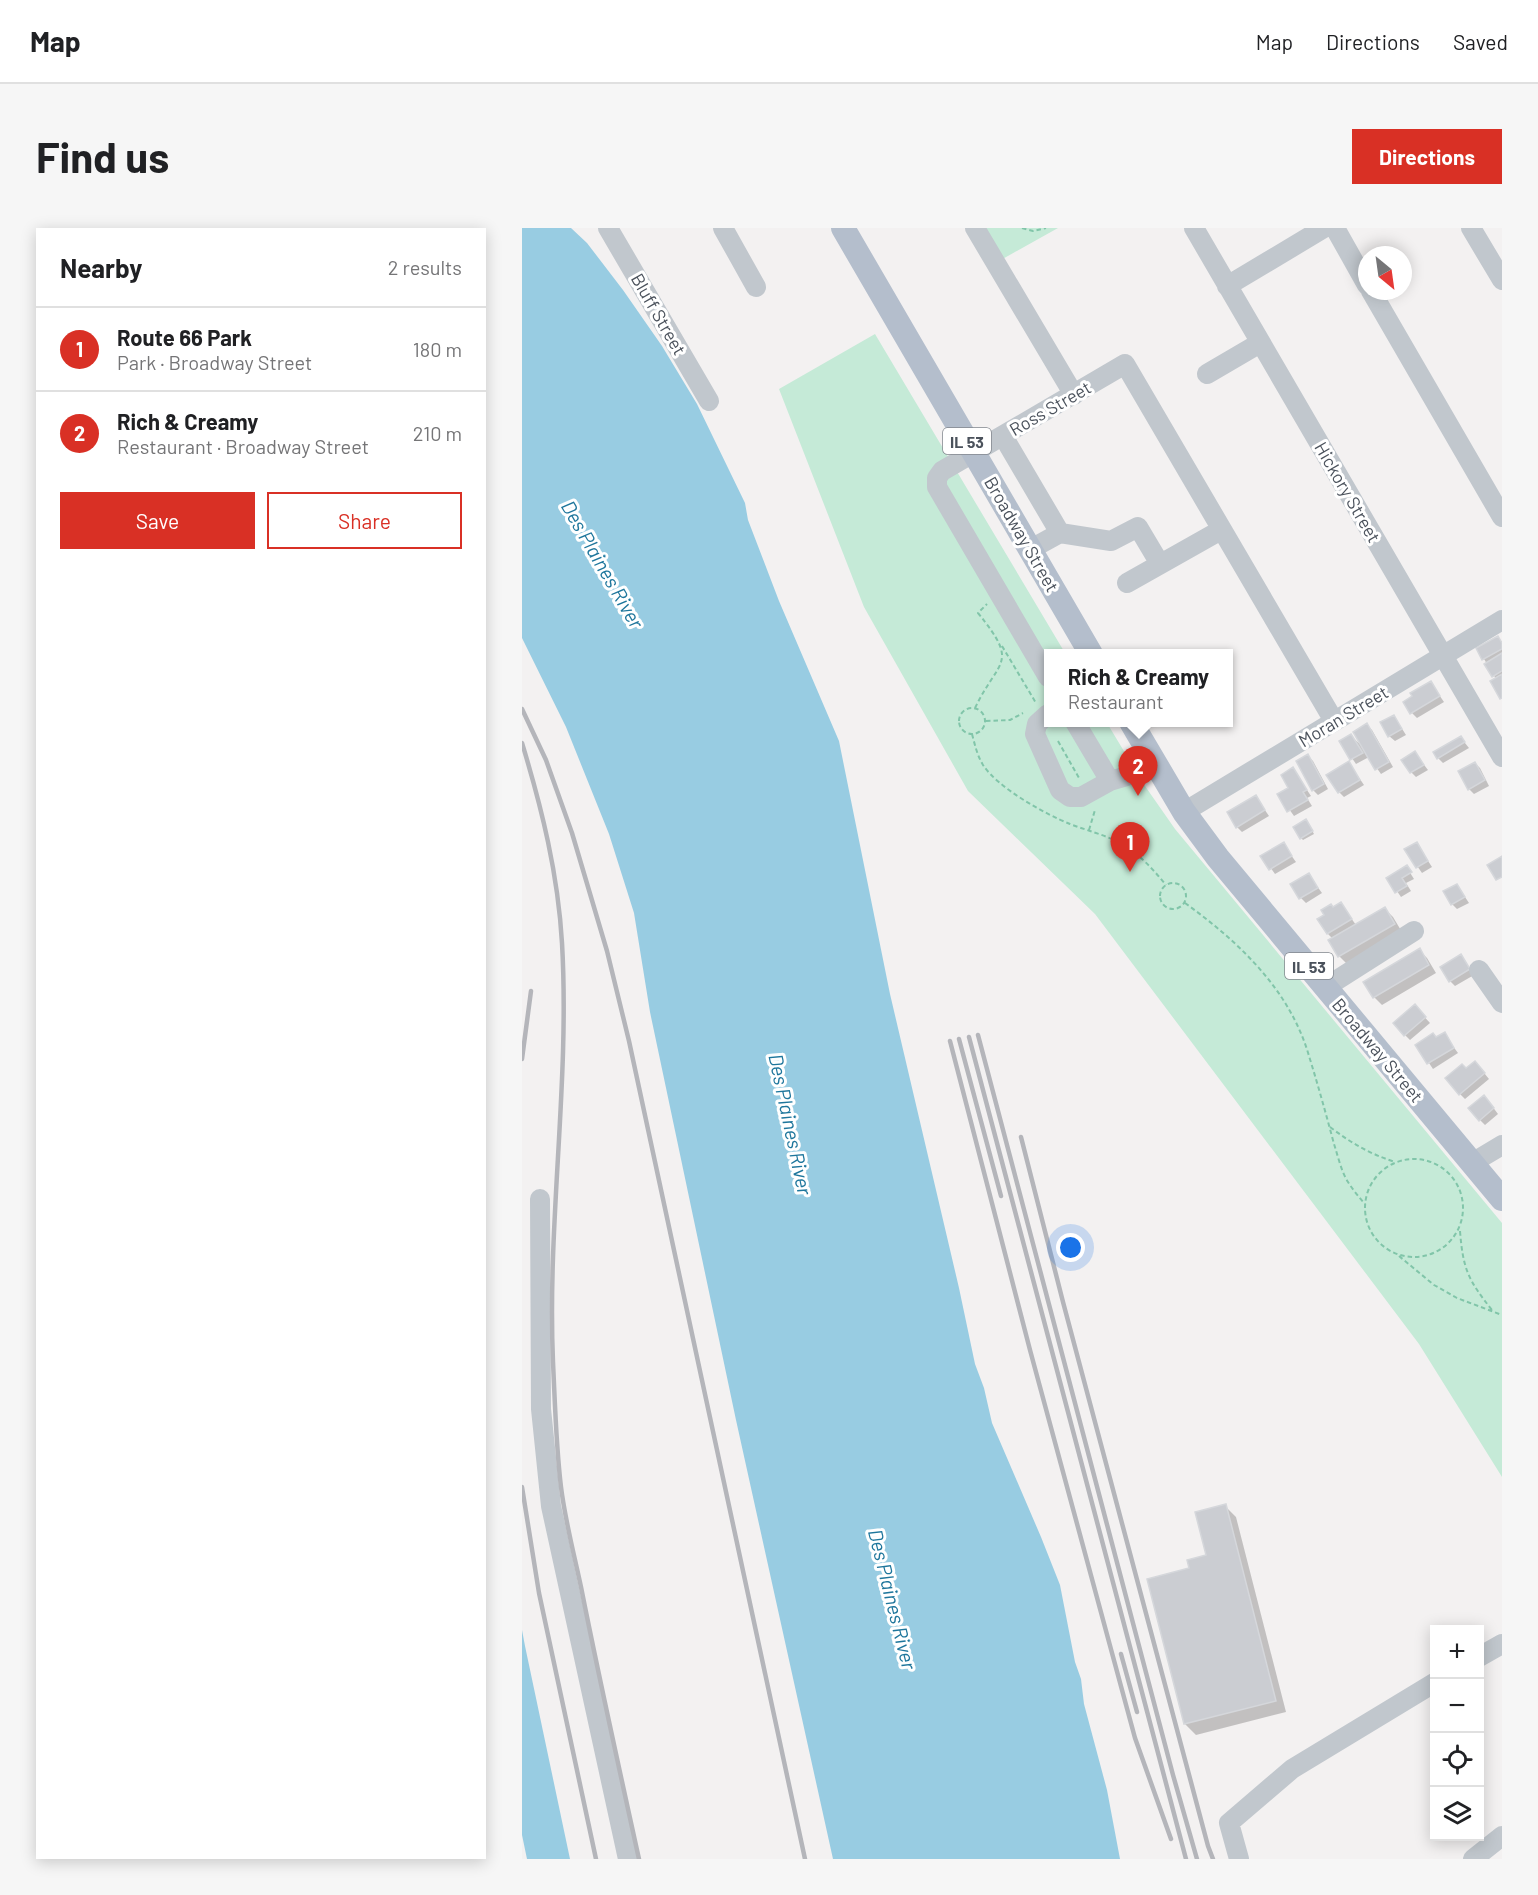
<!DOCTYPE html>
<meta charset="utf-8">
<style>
body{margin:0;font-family:Barlow,sans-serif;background:#f6f6f6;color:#202124}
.controls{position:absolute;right:18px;bottom:18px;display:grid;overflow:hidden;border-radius:0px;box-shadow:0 3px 15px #0003}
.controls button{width:54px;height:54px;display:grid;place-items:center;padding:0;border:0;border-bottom:2px solid #e0e0e0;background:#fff;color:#202124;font:30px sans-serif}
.compass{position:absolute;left:836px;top:18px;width:54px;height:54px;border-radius:50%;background:#fff;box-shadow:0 3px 15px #0003;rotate:151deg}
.you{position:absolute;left:549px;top:1020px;width:21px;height:21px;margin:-15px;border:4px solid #fff;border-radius:50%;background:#1a73e8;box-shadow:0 0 0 9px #1a73e833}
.badge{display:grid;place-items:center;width:39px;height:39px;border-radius:50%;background:#d93025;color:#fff;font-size:20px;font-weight:700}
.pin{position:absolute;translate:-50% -50px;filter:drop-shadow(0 2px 3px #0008)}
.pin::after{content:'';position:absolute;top:32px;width:21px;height:18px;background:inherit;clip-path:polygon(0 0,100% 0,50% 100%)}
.popup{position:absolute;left:522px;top:421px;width:189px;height:78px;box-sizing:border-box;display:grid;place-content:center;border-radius:0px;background:#fff;filter:drop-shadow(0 2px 4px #0005);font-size:20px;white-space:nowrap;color:#757577}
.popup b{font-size:22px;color:#202124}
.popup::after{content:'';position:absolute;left:50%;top:100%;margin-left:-12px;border:12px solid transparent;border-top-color:#fff}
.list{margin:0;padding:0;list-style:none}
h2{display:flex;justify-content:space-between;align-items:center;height:78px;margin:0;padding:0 24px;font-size:26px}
h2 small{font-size:20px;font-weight:400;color:#757577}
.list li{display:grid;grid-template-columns:39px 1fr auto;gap:18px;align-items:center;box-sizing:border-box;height:84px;padding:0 24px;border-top:2px solid #e0e0e0}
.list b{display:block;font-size:22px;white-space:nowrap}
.list p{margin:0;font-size:20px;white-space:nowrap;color:#757577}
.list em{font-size:20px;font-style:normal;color:#757577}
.actions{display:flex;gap:12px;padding:18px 24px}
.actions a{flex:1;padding:14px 0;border:2px solid #d93025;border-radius:0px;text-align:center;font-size:21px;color:#d93025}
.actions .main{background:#d93025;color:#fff}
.icon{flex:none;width:33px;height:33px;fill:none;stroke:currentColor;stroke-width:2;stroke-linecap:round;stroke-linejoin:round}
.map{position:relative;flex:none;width:980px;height:1631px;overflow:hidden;border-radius:0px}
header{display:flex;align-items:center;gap:36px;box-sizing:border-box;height:84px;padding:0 30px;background:#fff;border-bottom:2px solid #e0e0e0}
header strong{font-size:28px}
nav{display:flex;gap:33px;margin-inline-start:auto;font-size:21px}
.intro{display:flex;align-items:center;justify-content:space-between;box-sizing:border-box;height:144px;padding:0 36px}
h1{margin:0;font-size:42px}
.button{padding:15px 27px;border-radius:0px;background:#d93025;color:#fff;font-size:21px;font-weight:700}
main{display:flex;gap:36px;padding:0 36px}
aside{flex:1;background:#fff;border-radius:0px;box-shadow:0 3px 15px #0003}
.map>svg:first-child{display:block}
.green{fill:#c5ead7}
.water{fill:#98cce2}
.shadow{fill:#0003}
.building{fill:#cbcdd2;stroke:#d5d7db;stroke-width:1.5}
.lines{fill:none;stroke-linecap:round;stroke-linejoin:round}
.path{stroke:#81c5a9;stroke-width:2;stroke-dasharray:4.5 3;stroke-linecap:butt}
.minor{stroke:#c1c7cd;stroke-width:20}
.major{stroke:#b4becc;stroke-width:24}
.rail{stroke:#b4b5ba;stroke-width:4.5}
.labels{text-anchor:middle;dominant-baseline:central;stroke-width:6;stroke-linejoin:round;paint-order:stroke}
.shield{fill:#fff;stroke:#81868d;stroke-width:1.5}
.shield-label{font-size:16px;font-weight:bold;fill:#4b525c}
.street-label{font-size:18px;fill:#4b525c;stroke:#fff}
.water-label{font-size:20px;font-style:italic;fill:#1e769c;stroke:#fff}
</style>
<header>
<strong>Map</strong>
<nav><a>Map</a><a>Directions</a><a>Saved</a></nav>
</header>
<div class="intro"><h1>Find us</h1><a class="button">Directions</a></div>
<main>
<aside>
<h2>Nearby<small>2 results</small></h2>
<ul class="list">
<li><span class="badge">1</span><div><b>Route 66 Park</b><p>Park · Broadway Street</p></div><em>180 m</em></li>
<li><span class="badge">2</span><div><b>Rich &amp; Creamy</b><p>Restaurant · Broadway Street</p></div><em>210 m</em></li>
</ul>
<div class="actions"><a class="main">Save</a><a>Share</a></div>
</aside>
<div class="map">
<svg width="980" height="1631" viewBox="0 0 980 1631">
<rect width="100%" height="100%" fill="#f3f1f1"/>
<!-- green -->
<path class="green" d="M459,0H536L477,33Z
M353,106L543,425L526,426V494L585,495L623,558L653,601L980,995V1249L897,1116L573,686L446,563L342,379L257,161Z"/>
<!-- water -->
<path class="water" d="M0,0H49L65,15L101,62L140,118L175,176L223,275L226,292L257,373L317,513L368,766L437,1060L453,1136L462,1160L470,1195L519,1309L538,1357L553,1434L559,1451L562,1476L585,1562L598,1631H311L214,1192L128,784L112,685L87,606L44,499L0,410Z
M0,1402L3,1418L48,1631H5L0,1607Z"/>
<!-- shadow -->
<path class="shadow" d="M976,410L980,414V471L970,454L974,451L956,421Z
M909,455L922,474L895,490L890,485Z
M872,488L884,507L873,513L867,508Z
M845,497L850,502L871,539L859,546L847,529L834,536L819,514L829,508L840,518Z
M939,510L947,520L921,535L916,530Z
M893,525L906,542L894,549L889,544Z
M786,528L791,533L806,561L796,567L791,562Z
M827,535L842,557L822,569L817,564Z
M953,535L958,540L967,558L952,566L947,561Z
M771,541L789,568L785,570L790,578L772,588L757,567L768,560Z
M734,569L747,588L720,604L715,599Z
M786,595L792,606L781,612L779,610Z
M761,616L774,634L753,646L740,628Z
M895,616L910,639L900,645L884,622Z
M887,643L892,651L884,655L889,663L879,669L866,650Z
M787,647L800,665L784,675L779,670Z
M935,657L947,675L935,681L930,676Z
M819,676L834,697L863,681L871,689L880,704L825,736L817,728L811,711L806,706L804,687Z
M897,722L905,730L914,745L860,777L852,769Z
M939,728L952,747L933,758L928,753Z
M897,783L908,795L888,812L883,807Z
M922,806L936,825L911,841L895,817L914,811Z
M958,840L967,851L943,871L938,866L944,842Z
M967,874L976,886L963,897L958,892Z
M703,1278L714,1289L764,1484L674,1507L663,1496L686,1328Z"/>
<!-- building -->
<path class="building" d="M976,408L980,415V421L960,432L954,420Z
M980,425V443L970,449L962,436Z
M980,446V470L978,471L968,453Z
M909,453L918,468L888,486L881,474L890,468L888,465Z
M872,487L880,501L866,509L858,494Z
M845,495L867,534L853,542L831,504Z
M829,506L841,525L828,532L817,513Z
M939,508L943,514L915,531L911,524Z
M893,523L902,537L888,545L879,532Z
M786,526L802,556L790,563L774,533Z
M827,533L838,552L816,565L804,547Z
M953,534L963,552L946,562L936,543Z
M771,539L785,562L781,564L786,572L765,584L755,566L766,560L759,547Z
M734,567L743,582L714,600L705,584Z
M784,591L791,603L778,611L771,599Z
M762,614L770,628L747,642L738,628Z
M895,614L906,633L894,640L882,621Z
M980,628V649L974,652L965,637Z
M885,637L890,644L880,650L885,658L873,665L864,650Z
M787,645L796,660L777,671L768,656Z
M935,656L943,669L929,677L921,663Z
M819,674L830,691L805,706L795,691L802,687L799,682L809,676L811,679Z
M863,679L873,696L816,729L806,712Z
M898,720L907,737L851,770L841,754Z
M939,726L948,741L927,754L918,739Z
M893,776L904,789L882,808L871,795Z
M923,804L932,820L905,836L893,817L911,805L914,809Z
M953,833L963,845L937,867L923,850L940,836L944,840Z
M962,867L972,880L957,893L946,880Z
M704,1276L754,1473L662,1496L625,1351L667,1340L665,1332L684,1327L673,1284Z"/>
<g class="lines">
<!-- path -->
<path class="path" d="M500,0L511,3L524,0
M480,418L514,475
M437 493a13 13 0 1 1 26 0a13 13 0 1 1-26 0Z
M453,480C477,430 498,437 456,385L465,376
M464,493L488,492L501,485
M450,506C453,517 455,527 461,537C476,560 523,586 548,596C566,603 584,607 600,616C618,627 631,641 644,657
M536,513L557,550
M567,602L573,582
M638 668a13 13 0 1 1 26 0a13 13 0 1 1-26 0Z
M663,675C717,714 768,762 787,828C796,857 804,886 812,916C816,928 819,943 826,954C831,962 837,969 843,976
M808,899C829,915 848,926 873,934
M843 980a49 49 0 1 1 98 0a49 49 0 1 1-98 0Z
M938,1003C941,1041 946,1052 970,1082
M877,1028L912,1057L935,1070L980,1087"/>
<!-- minor -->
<path class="minor" d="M86,0L187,173
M201,0L234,59
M453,0L552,167
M672,0L980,529
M813,0L845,57
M949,0L980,52
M705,58L802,0
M849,63L980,289
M685,146L738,115
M481,208L538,305L589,313L616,299L638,336
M509,321L538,305
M605,355L699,302
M526,449L415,259V250L420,243L603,136L812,493
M526,486L515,496L513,506L538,562L548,569H559L588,553
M553,494L588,553L605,548L632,532
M662,584L980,392
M957,742L980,775
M804,759L892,703
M950,935L980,917
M18,971L19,1181L29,1278L106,1631
M957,1429L980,1416
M717,1631L707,1595L770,1541L912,1455
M951,1631L980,1608"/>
<!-- major -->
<path class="major" d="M321,0L569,426
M609,494L662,584L696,630L980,971"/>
<!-- rail -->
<path class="rail" d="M0,481L24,532L50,605L85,723L107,813L283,1631
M0,515C20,581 36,646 40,715C48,855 25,994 31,1134C33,1175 34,1218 39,1259C43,1292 52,1326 59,1359C77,1450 97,1540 117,1631
M456,807L651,1547L675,1631
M447,809L664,1631
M437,811L479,968
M428,813L508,1122L613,1510L649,1611
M0,831L9,763
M499,909L541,1074L686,1618L691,1631
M0,1259L17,1365L74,1631
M599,1426L615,1484"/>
</g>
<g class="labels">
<!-- shield labels -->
<g class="shield">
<rect x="421" y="200" width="48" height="26" rx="4.5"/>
<rect x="763" y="725" width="48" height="26" rx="4.5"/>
</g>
<g class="shield-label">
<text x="445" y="213">IL 53</text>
<text x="787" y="738">IL 53</text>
</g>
<!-- street labels -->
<g class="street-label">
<text transform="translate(137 86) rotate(60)">Bluff Street</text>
<text transform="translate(528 180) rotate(-30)">Ross Street</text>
<text transform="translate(826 264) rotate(60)">Hickory Street</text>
<text transform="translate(500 306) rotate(60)">Broadway Street</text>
<text transform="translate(821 488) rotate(-31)">Moran Street</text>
<text transform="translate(856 822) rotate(50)">Broadway Street</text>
</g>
<!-- water labels -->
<g class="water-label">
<text transform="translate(81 336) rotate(60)">Des Plaines River</text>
<text transform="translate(269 896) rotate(78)">Des Plaines River</text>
<text transform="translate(371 1371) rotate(76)">Des Plaines River</text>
</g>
</g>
</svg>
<div class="controls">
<button>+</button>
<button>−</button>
<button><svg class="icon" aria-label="locate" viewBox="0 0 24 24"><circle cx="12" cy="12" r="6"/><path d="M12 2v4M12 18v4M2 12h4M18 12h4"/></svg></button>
<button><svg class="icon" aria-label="layers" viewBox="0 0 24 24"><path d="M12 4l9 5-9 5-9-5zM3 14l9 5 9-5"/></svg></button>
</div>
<svg class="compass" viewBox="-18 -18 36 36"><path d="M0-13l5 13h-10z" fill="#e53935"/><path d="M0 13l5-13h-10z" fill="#757577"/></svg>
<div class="you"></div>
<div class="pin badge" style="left:608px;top:644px">1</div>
<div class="pin badge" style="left:616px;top:568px">2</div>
<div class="popup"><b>Rich &amp; Creamy</b>Restaurant</div>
</div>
</main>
